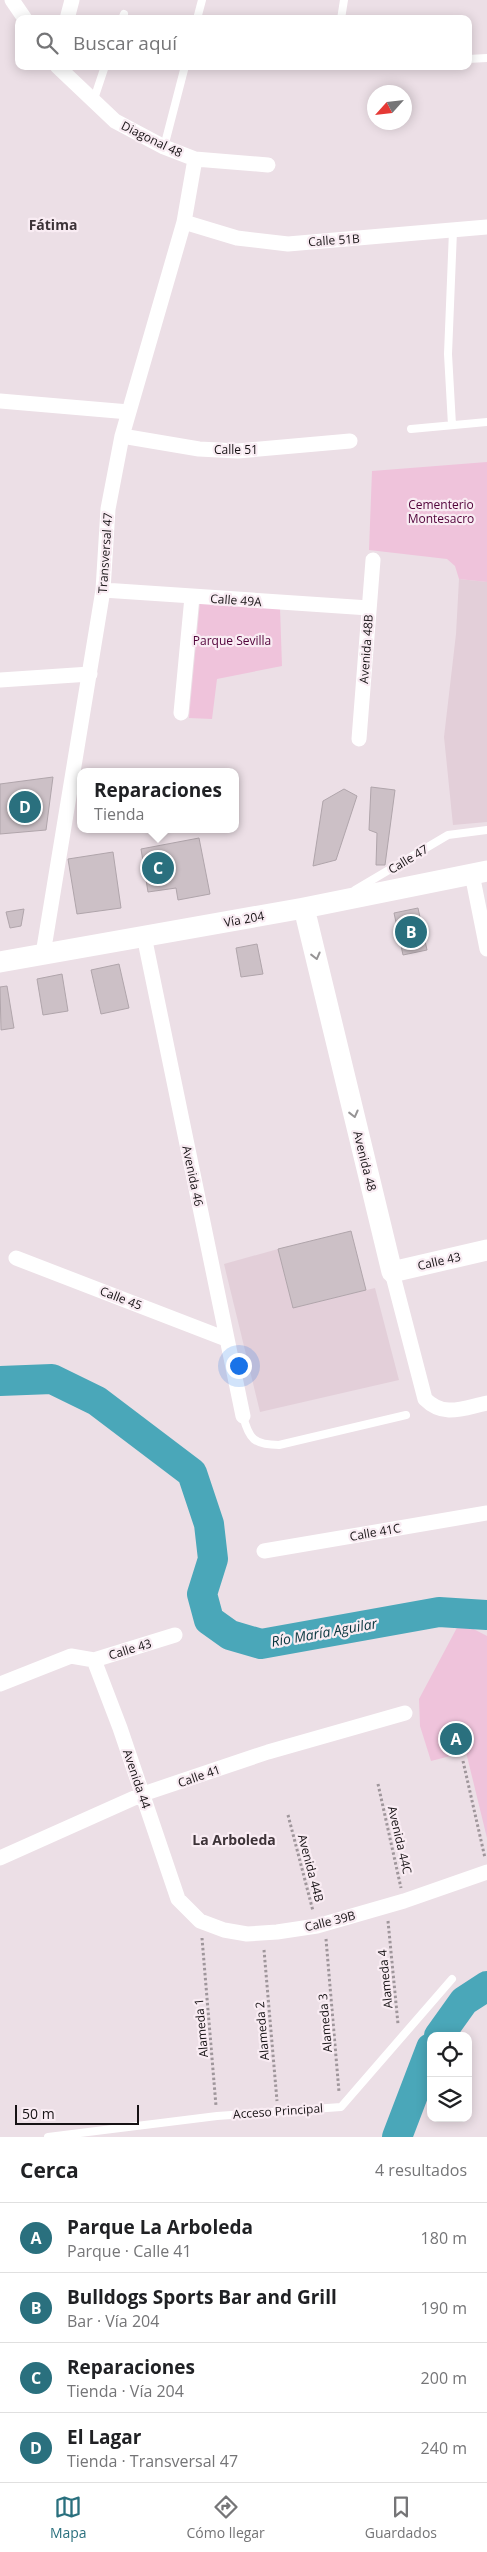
<!DOCTYPE html>
<html lang="es">
<meta charset="utf-8">
<style>
body{margin:0;font-family:"Open Sans",sans-serif;background:#f6f6f6;color:#202124}
.controls{position:absolute;right:15px;bottom:15px;display:grid;overflow:hidden;border-radius:10px;box-shadow:0 2px 12px #0003}
.controls button{width:45px;height:45px;display:grid;place-items:center;padding:0;border:0;border-bottom:1px solid #e0e0e0;background:#fff;color:#202124;font:25px sans-serif}
.compass{position:absolute;left:367px;top:85px;width:45px;height:45px;border-radius:50%;background:#fff;box-shadow:0 2px 12px #0003;rotate:243deg}
.scale{position:absolute;left:15px;bottom:12px;width:124px;box-sizing:border-box;padding-left:5px;border:2px solid #161214;border-top:0;font-size:14px;line-height:18px;white-space:nowrap;color:#161214;-webkit-text-stroke:4px #f9ecf3;paint-order:stroke}
.you{position:absolute;left:238px;top:1365px;width:18px;height:18px;margin:-12px;border:4px solid #fff;border-radius:50%;background:#1a73e8;box-shadow:0 0 0 8px #1a73e833}
.badge{display:grid;place-items:center;width:32px;height:32px;border-radius:50%;background:#2a707e;color:#fff;font-size:16px;font-weight:700}
.pin{position:absolute;translate:-50% -50%;border:2px solid #fff;box-shadow:0 1px 5px #0006}
.popup{position:absolute;left:77px;top:768px;width:162px;height:65px;box-sizing:border-box;display:grid;place-content:center;border-radius:10px;background:#fff;filter:drop-shadow(0 1px 4px #0005);font-size:16px;white-space:nowrap;color:#757577}
.popup b{font-size:19px;color:#202124}
.popup::after{content:'';position:absolute;left:50%;top:100%;margin-left:-10px;border:10px solid transparent;border-top-color:#fff}
.list{margin:0;padding:0;list-style:none}
h2{display:flex;justify-content:space-between;align-items:center;height:65px;margin:0;padding:0 20px;font-size:21px}
h2 small{font-size:16px;font-weight:400;color:#757577}
.list li{display:grid;grid-template-columns:32px 1fr auto;gap:15px;align-items:center;box-sizing:border-box;height:70px;padding:0 20px;border-top:1px solid #e0e0e0}
.list b{display:block;font-size:19px;white-space:nowrap}
.list p{margin:0;font-size:16px;white-space:nowrap;color:#757577}
.list em{font-size:16px;font-style:normal;color:#757577}
.icon{flex:none;width:28px;height:28px;fill:none;stroke:currentColor;stroke-width:2;stroke-linecap:round;stroke-linejoin:round}
.map{position:relative;flex:none;width:487px;height:2137px;overflow:hidden}
.search{position:absolute;background:#fff;box-shadow:0 2px 12px #0003;left:15px;right:15px;top:15px;height:55px;display:flex;align-items:center;gap:12px;box-sizing:border-box;padding:0 18px;border-radius:10px;color:#757577;font-size:19px}
.sheet{height:345px;background:#fff}
nav{display:flex;justify-content:space-around;align-items:center;box-sizing:border-box;height:70px;border-top:1px solid #e0e0e0;background:#fff;font-size:14px;color:#757577}
nav a{display:grid;justify-items:center;gap:2px}
nav .on{color:#2a707e}
.map>svg:first-child{display:block}
.built{fill:#e3cfd9}
.green{fill:#efc3db}
.lines{fill:none;stroke-linecap:round;stroke-linejoin:round}
.river{stroke:#4aa7b9;stroke-width:30}
.building{fill:#ccc0c6;stroke:#b0a5ab}
.path{stroke:#9f969b;stroke-width:3;stroke-dasharray:2.5 2.5;stroke-linecap:butt}
.lane{stroke:#fff;stroke-width:8}
.street{stroke:#fff;stroke-width:15}
.secondary{stroke:#fff;stroke-width:21}
.oneway{stroke:#969495}
.labels{text-anchor:middle;dominant-baseline:central;stroke-width:4.5;stroke-linejoin:round;paint-order:stroke}
.street-label{font-size:12px;fill:#161214;stroke:#f9ecf3}
.park-label{font-size:12px;fill:#51033a;stroke:#f9ecf3}
.neighbourhood-label{font-size:14px;font-weight:bold;fill:#3d3338;stroke:#f9ecf3}
.water-label{font-size:14px;font-style:italic;fill:#06343c;stroke:#f9ecf3}
</style>
<div class="map">
<svg width="487" height="2137" viewBox="0 0 487 2137">
<rect width="100%" height="100%" fill="#ecdfe6"/>
<!-- built -->
<path class="built" d="M459,579L487,582V822L453,825L444,737L456,634Z
M278,1249L293,1308L375,1288L399,1380L260,1412L224,1264Z"/>
<!-- green -->
<path class="green" d="M487,462V582L459,579L455,566L447,559L369,550L372,471Z
M200,602L280,608L282,666L217,679L212,719L189,718Z
M460,1622L487,1636V1838L466,1752L431,1761L420,1726L419,1699Z"/>
<g class="lines">
<!-- river -->
<path class="river" d="M0,1381L52,1379L97,1401L192,1473L209,1524L213,1559L202,1594L209,1620L230,1635L261,1644L439,1612L487,1615
M439,2036L464,2001L487,1986
M397,2137L431,2048"/>
</g>
<!-- building -->
<path class="building" d="M53,777L46,830L0,834V784Z
M371,787L395,790L385,865H376L377,833L369,830Z
M344,789L357,796L336,860L313,866L323,801Z
M199,838L210,894L178,900L176,888L148,892L141,849Z
M113,852L121,908L77,914L68,859Z
M418,908L427,950L403,955L394,913Z
M24,909L21,926L10,928L6,912Z
M257,944L263,974L241,977L236,948Z
M119,964L129,1008L101,1014L91,970Z
M62,974L68,1011L43,1015L37,979Z
M7,986L14,1028L1,1030L0,987Z
M351,1231L366,1290L293,1308L278,1249Z"/>
<g class="lines">
<!-- path -->
<path class="path" d="M463,1761L485,1858
M378,1784L401,1888
M288,1815L313,1911
M388,1921L398,2024
M202,1938L216,2106
M326,1939L339,2092
M264,1950L277,2101"/>
<!-- lane -->
<path class="lane" d="M122,19L124,14
M197,19L202,0
M341,19L344,0
M468,59L487,58
M93,102L105,66
M164,147L185,66
M452,425L448,354L453,231
M411,429L487,422
M355,890L448,835L487,830
M243,1416C249,1439 254,1445 279,1445L406,1415
M48,2137L217,2116L341,2107L452,1979"/>
<!-- street -->
<path class="street" d="M12,0L25,19
M67,19L72,0
M57,66L115,121L164,147L195,159L268,165
M184,222L237,238L288,244L487,227
M0,401L129,412
M122,436L199,449L238,451L350,441
M103,590L369,608
M0,680L90,674
M181,713L192,597
M359,739L373,560
M472,874L487,949
M144,936L243,1416
M43,954L103,590L108,509L122,436L184,222L195,159
M16,1258L226,1339
M392,1272L425,1399C444,1418 463,1408 487,1403
M264,1551L487,1513
M94,1660L120,1728L178,1899L200,1921L224,1930L247,1934L277,1932L317,1926L404,1901L487,1872
M0,1684L71,1656L94,1660L175,1635
M0,1858L143,1794L268,1752L405,1713"/>
<!-- secondary -->
<path class="secondary" d="M304,908L392,1272L487,1250
M0,962L304,908L487,871"/>
</g>
<!-- one-way arrows -->
<defs><path id="oneway-chevron" d="M-2-3.5L2.5 0L-2 3.5" fill="none" stroke-width="1.6" stroke-linecap="round" stroke-linejoin="round" transform="scale(1.25)"/></defs>
<g class="oneway">
<use href="#oneway-chevron" transform="translate(316 956) rotate(76)"/>
<use href="#oneway-chevron" transform="translate(354 1114) rotate(76)"/>
</g>
<g class="labels">
<!-- street labels -->
<g class="street-label">
<text transform="translate(152 139) rotate(26)">Diagonal 48</text>
<text transform="translate(334 240) rotate(-4)">Calle 51B</text>
<text x="236" y="449">Calle 51</text>
<text transform="translate(105 553) rotate(-86)">Transversal 47</text>
<text transform="translate(236 600) rotate(4)">Calle 49A</text>
<text transform="translate(366 649) rotate(-86)">Avenida 48B</text>
<text transform="translate(408 859) rotate(-31)">Calle 47</text>
<text transform="translate(244 919) rotate(-10)">Vía 204</text>
<text transform="translate(365 1161) rotate(76)">Avenida 48</text>
<text transform="translate(193 1176) rotate(78)">Avenida 46</text>
<text transform="translate(439 1261) rotate(-13)">Calle 43</text>
<text transform="translate(121 1298) rotate(21)">Calle 45</text>
<text transform="translate(375 1532) rotate(-10)">Calle 41C</text>
<text transform="translate(130 1649) rotate(-17)">Calle 43</text>
<text transform="translate(199 1776) rotate(-19)">Calle 41</text>
<text transform="translate(137 1779) rotate(71)">Avenida 44</text>
<text transform="translate(400 1840) rotate(77)">Avenida 44C</text>
<text transform="translate(311 1868) rotate(75)">Avenida 44B</text>
<text transform="translate(330 1921) rotate(-14)">Calle 39B</text>
<text transform="translate(385 1979) rotate(-96)">Alameda 4</text>
<text transform="translate(325 2023) rotate(-95)">Alameda 3</text>
<text transform="translate(201 2028) rotate(-95)">Alameda 1</text>
<text transform="translate(262 2031) rotate(-95)">Alameda 2</text>
<text transform="translate(278 2111) rotate(-4)">Acceso Principal</text>
</g>
<!-- park labels -->
<g class="park-label">
<text x="441" y="504">Cementerio<tspan x="441" dy="14">Montesacro</tspan></text>
<text x="232" y="640">Parque Sevilla</text>
</g>
<!-- neighbourhood labels -->
<g class="neighbourhood-label">
<text x="53" y="224">Fátima</text>
<text x="234" y="1839">La Arboleda</text>
</g>
<!-- water labels -->
<g class="water-label">
<text transform="translate(324 1632) rotate(-10)">Río María Aguilar</text>
</g>
</g>
</svg>
<div class="controls">
<button><svg class="icon" aria-label="locate" viewBox="0 0 24 24"><circle cx="12" cy="12" r="6"/><path d="M12 2v4M12 18v4M2 12h4M18 12h4"/></svg></button>
<button><svg class="icon" aria-label="layers" viewBox="0 0 24 24"><path d="M12 4l9 5-9 5-9-5zM3 14l9 5 9-5"/></svg></button>
</div>
<svg class="compass" viewBox="-18 -18 36 36"><path d="M0-13l5 13h-10z" fill="#e53935"/><path d="M0 13l5-13h-10z" fill="#757577"/></svg>
<div class="scale">50 m</div>
<div class="you"></div>
<div class="pin badge" style="left:456px;top:1739px">A</div>
<div class="pin badge" style="left:411px;top:932px">B</div>
<div class="pin badge" style="left:158px;top:868px">C</div>
<div class="popup"><b>Reparaciones</b>Tienda</div>
<div class="pin badge" style="left:25px;top:807px">D</div>
<div class="search"><svg class="icon" aria-label="search" viewBox="0 0 24 24"><circle cx="10" cy="10" r="6"/><path d="M15 15l6 6"/></svg>Buscar aquí</div>
</div>
<section class="sheet">
<h2>Cerca<small>4 resultados</small></h2>
<ul class="list">
<li><span class="badge">A</span><div><b>Parque La Arboleda</b><p>Parque · Calle 41</p></div><em>180 m</em></li>
<li><span class="badge">B</span><div><b>Bulldogs Sports Bar and Grill</b><p>Bar · Vía 204</p></div><em>190 m</em></li>
<li><span class="badge">C</span><div><b>Reparaciones</b><p>Tienda · Vía 204</p></div><em>200 m</em></li>
<li><span class="badge">D</span><div><b>El Lagar</b><p>Tienda · Transversal 47</p></div><em>240 m</em></li>
</ul>
</section>
<nav>
<a class="on"><svg class="icon" aria-label="map" viewBox="0 0 24 24"><path d="M3 6l6-2 6 2 6-2v14l-6 2-6-2-6 2zM9 4v14M15 6v14"/></svg>Mapa</a>
<a><svg class="icon" aria-label="directions" viewBox="0 0 24 24"><path d="M12 3l9 9-9 9-9-9zM9 14v-3h6M13 9l2 2-2 2"/></svg>Cómo llegar</a>
<a><svg class="icon" aria-label="saved" viewBox="0 0 24 24"><path d="M7 4h10v16l-5-4-5 4z"/></svg>Guardados</a>
</nav>
